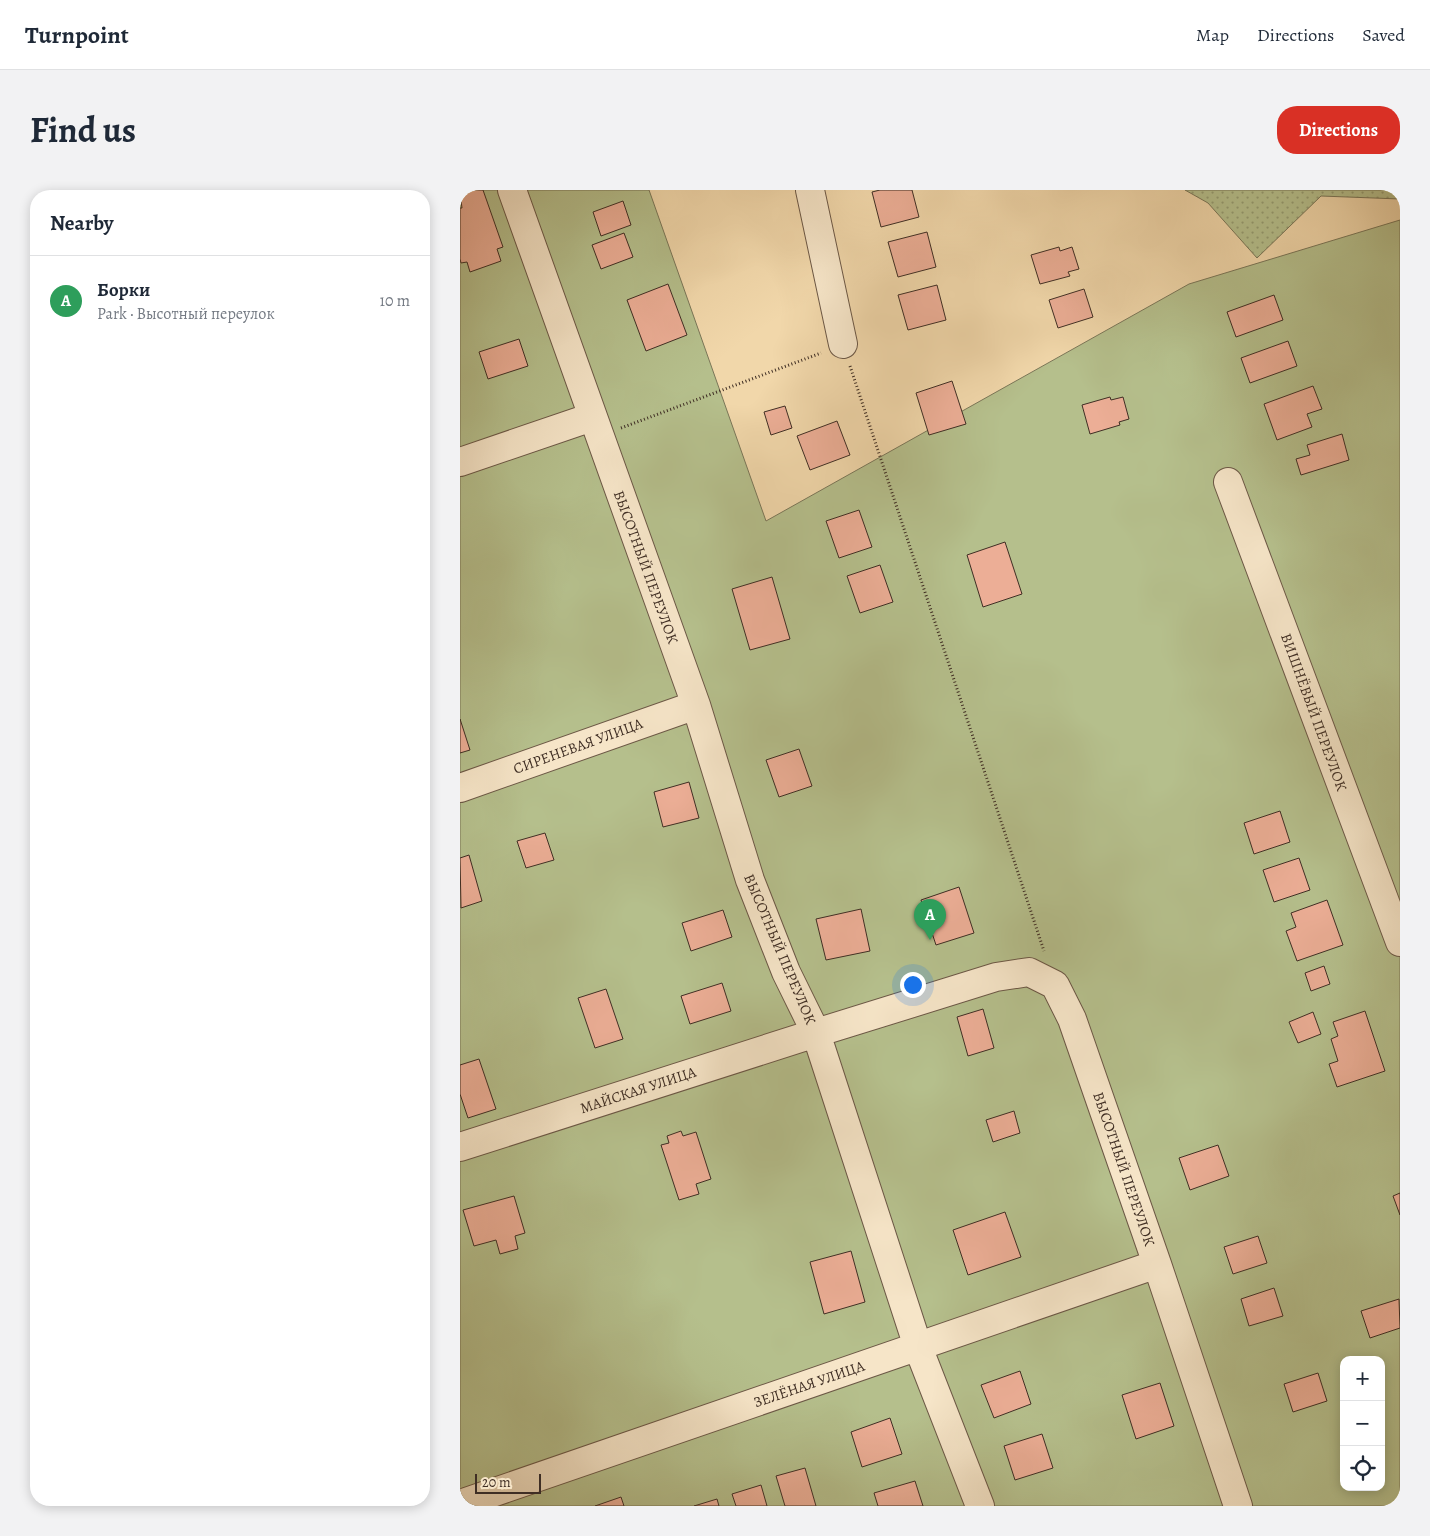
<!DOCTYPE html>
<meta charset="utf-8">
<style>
body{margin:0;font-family:Alegreya,serif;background:#f2f2f3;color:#1f2937}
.controls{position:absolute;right:15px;bottom:15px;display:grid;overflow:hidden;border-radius:10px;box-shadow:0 2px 12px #0003}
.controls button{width:45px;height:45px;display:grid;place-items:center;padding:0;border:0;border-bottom:1px solid #e0e1e3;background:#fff;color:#1f2937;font:25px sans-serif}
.scale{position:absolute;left:15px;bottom:12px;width:66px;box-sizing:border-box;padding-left:5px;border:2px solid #3f2e24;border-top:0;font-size:14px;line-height:18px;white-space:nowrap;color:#3f2e24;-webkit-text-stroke:4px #f6e5c8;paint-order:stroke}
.you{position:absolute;left:452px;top:794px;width:18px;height:18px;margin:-12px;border:4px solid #fff;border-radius:50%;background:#1a73e8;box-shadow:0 0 0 8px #1a73e833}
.badge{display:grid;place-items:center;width:32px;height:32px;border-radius:50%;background:#d93025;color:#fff;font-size:16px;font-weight:700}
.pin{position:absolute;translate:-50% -41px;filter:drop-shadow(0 1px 2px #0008)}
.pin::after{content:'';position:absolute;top:26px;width:18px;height:15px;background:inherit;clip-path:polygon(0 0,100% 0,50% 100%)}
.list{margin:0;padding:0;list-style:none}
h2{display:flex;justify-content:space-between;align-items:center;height:65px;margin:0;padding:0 20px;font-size:21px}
h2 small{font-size:16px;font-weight:400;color:#747a83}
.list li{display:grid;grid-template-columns:32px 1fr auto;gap:15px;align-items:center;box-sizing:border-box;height:90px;padding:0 20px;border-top:1px solid #e0e1e3}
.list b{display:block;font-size:19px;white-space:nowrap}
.list p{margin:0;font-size:16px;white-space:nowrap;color:#747a83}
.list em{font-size:16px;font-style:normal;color:#747a83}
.icon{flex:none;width:28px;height:28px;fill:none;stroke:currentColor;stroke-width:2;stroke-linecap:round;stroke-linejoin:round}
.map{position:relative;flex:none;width:940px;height:1316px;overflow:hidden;border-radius:20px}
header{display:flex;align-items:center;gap:30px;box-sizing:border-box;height:70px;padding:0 25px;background:#fff;border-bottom:1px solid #e0e1e3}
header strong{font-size:24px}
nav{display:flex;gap:28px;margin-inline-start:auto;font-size:18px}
.intro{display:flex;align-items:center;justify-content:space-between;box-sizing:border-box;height:120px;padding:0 30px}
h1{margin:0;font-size:35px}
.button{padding:12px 22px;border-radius:20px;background:#d93025;color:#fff;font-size:18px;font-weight:700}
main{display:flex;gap:30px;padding:0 30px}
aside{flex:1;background:#fff;border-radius:20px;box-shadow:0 2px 12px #0003}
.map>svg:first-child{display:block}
.grass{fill:url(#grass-dots);stroke:#7a7658}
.garden{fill:#b5bf8c;stroke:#7a7658;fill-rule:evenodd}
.building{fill:#ecae96;stroke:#3f2e24}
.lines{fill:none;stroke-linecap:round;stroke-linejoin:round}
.minor-casing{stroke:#6c5846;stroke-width:30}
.path{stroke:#3f2e24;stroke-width:3;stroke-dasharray:1 2.5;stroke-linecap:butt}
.minor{stroke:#f6e5c8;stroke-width:28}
.labels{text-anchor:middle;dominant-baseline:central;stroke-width:4;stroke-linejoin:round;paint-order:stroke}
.street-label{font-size:15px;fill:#3f2e24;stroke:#f6e5c8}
</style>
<header>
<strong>Turnpoint</strong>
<nav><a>Map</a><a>Directions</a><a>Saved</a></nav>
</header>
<div class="intro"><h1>Find us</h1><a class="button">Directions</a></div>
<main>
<aside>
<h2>Nearby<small></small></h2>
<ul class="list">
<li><span class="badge" style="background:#2e9e5b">A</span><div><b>Борки</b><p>Park · Высотный переулок</p></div><em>10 m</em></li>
</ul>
</aside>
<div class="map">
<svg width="940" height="1316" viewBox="0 0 940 1316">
<defs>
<pattern id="grass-dots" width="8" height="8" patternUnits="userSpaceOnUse" patternTransform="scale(1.25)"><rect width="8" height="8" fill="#b5bf8c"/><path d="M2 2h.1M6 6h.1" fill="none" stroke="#959c72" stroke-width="1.8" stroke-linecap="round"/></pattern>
</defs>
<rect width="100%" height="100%" fill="#f1d7aa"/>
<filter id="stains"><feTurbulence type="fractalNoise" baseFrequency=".004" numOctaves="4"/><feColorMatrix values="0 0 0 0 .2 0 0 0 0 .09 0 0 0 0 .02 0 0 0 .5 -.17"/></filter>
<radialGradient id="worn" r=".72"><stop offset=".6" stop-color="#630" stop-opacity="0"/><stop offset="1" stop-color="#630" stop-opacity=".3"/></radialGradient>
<!-- grass -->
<path class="grass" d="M725,0H940V9L861,6L797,68L748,13Z"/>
<!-- garden -->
<path class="garden" d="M0,0H189L306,331L729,94L940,30V1316H0ZM884,1170H921V1297H884Z"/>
<!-- building -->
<path class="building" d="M9,0H23L43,57L37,59L41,71L10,82L7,72L1,73L0,69V18H2L0,3Z
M420,0H452L459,27L421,37L412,2Z
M163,11L171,35L141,46L133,22Z
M467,42L476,77L438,87L428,52Z
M164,43L173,67L141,79L132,55Z
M599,57L600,61L612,57L619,79L608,82L610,86L580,94L571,65Z
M208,94L227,145L186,161L167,110Z
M477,95L486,130L448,140L438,105Z
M624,99L633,127L598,138L589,110Z
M814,105L823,130L776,147L767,122Z
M59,149L68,176L28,189L19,162Z
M828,151L837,176L790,193L781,168Z
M492,191L506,234L469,245L456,203Z
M853,196L862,219L847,224L852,237L817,250L804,214Z
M650,207L651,210L663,207L669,229L659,232L660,235L630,244L622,215Z
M325,216L332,238L311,245L304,222Z
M377,231L390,265L350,280L337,246Z
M882,244L889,270L841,285L836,269L850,265L847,255Z
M399,320L412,357L379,368L366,331Z
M545,352L562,404L523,417L507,365Z
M420,375L433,412L400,423L387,386Z
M312,387L330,449L290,460L272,399Z
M0,529L10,560L0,563Z
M339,559L352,596L319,607L306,570Z
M229,592L239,628L203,637L194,602Z
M820,621L830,652L794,664L784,633Z
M85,643L94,670L66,678L57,651Z
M9,665L22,711L1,718L0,668Z
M839,668L850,700L814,712L803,680Z
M499,697L514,743L476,755L461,710Z
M867,710L883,755L837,771L826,741L836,737L831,723Z
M401,719L410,761L366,770L356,729Z
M263,720L272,747L231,761L222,733Z
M864,776L870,794L851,801L845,783Z
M262,793L271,821L230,834L221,806Z
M146,799L163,849L135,858L118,808Z
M523,819L534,858L508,866L497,827Z
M905,821L925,881L877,897L869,874L878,871L871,849L878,846L873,832Z
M853,822L861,844L838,853L829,832Z
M19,869L36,919L8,928L0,904V875Z
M554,921L560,943L533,952L526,930Z
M221,941L223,946L236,942L251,989L236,994L239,1004L219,1010L201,955L209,953L207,946Z
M758,955L769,986L730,1000L719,968Z
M940,1003V1025L933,1006Z
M54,1006L65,1043L55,1046L58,1059L40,1064L36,1050L14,1056L3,1020Z
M545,1022L561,1067L508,1085L493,1040Z
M798,1046L807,1073L773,1084L764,1057Z
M391,1061L405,1112L364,1124L350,1072Z
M814,1098L823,1126L789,1136L781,1109Z
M939,1109L940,1138L910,1148L901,1121Z
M560,1181L571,1214L534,1228L521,1195Z
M858,1183L867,1211L833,1222L824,1194Z
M700,1193L714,1236L676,1249L662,1205Z
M430,1228L442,1264L402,1277L391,1242Z
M582,1244L593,1278L555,1290L544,1256Z
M345,1278L356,1316H325L316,1286Z
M455,1291L463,1316H418L414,1303Z
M301,1295L307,1316H276L272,1304Z
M161,1307L164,1316H135Z
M257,1309L259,1316H234Z"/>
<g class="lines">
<defs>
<path id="minor" d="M52,0L236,515L290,690L326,782L356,843L536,787L569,782L595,795L612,829L697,1074L778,1316
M350,0L383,154
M0,272L132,227
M768,292L940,752
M0,598L236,515
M0,957L356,843L458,1157L520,1316
M0,1314L697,1074"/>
</defs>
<!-- minor casing -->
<use href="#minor" class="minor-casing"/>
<!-- path -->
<path class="path" d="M390,176L584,761
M161,238L361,163"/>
<!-- minor -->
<use href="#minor" class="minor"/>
</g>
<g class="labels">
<!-- street labels -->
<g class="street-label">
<text transform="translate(186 377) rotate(70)">ВЫСОТНЫЙ ПЕРЕУЛОК</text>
<text transform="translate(854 522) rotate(70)">ВИШНЁВЫЙ ПЕРЕУЛОК</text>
<text transform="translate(118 556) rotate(-20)">СИРЕНЕВАЯ УЛИЦА</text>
<text transform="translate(320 759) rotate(67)">ВЫСОТНЫЙ ПЕРЕУЛОК</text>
<text transform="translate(178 900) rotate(-18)">МАЙСКАЯ УЛИЦА</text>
<text transform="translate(664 979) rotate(71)">ВЫСОТНЫЙ ПЕРЕУЛОК</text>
<text transform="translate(349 1194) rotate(-19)">ЗЕЛЁНАЯ УЛИЦА</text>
</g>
</g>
<rect width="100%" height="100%" filter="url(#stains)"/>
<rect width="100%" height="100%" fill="url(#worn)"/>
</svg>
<div class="controls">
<button>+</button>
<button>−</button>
<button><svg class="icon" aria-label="locate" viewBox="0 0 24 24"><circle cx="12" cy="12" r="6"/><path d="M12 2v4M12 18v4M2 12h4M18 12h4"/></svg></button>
</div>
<div class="scale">20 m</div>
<div class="you"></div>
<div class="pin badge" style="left:470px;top:750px;background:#2e9e5b">A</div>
</div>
</main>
